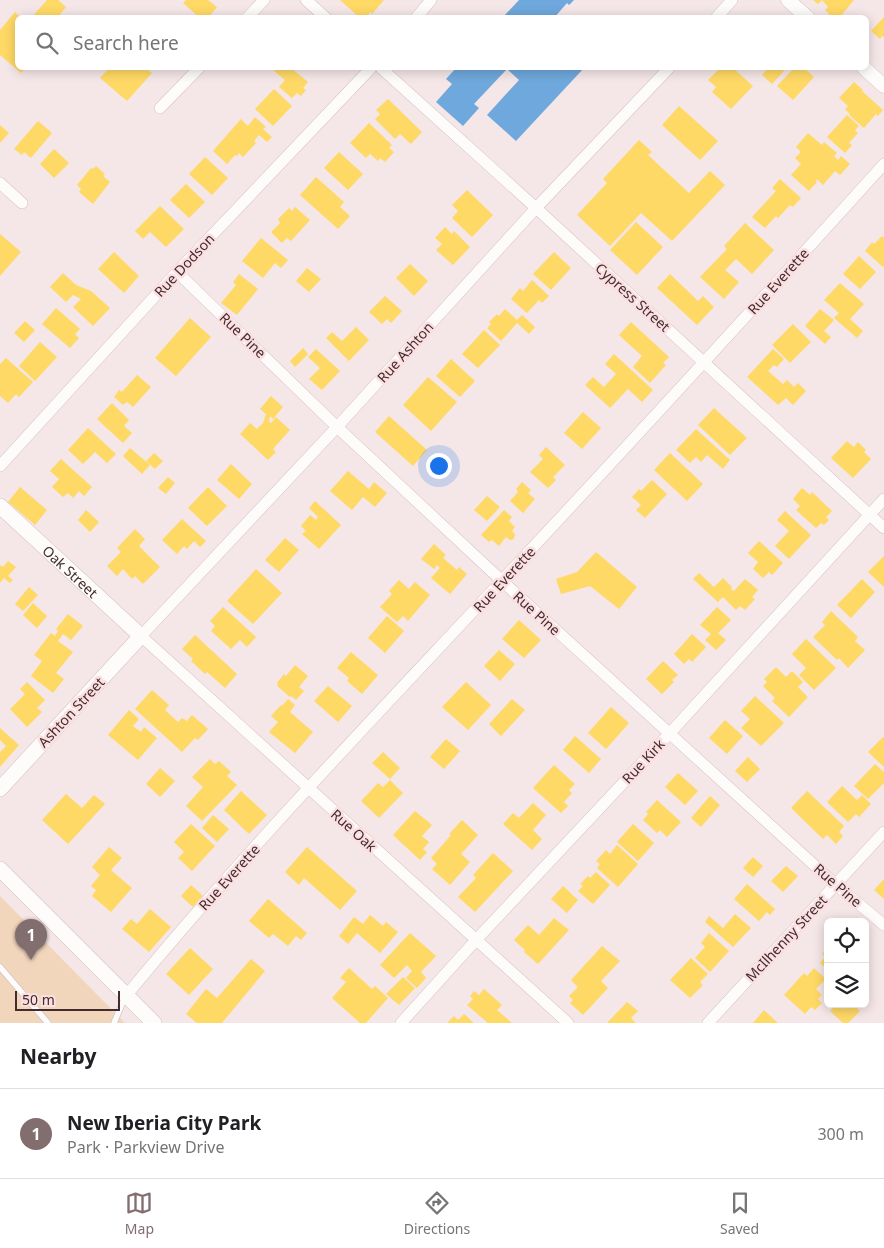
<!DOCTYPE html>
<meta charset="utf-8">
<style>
body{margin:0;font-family:"Noto Sans",sans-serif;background:#f2f2f2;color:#202124}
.controls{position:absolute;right:15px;bottom:15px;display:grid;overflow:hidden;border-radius:8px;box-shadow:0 2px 12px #0003}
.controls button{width:45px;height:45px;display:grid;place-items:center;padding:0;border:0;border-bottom:1px solid #e0e0e0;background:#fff;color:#202124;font:25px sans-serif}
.scale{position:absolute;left:15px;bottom:12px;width:105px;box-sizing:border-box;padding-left:5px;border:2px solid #442c2e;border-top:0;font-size:14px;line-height:18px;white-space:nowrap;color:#442c2e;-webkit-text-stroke:4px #fbe0e2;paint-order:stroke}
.you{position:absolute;left:438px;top:465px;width:18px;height:18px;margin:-12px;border:4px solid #fff;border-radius:50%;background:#1a73e8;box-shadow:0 0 0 8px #1a73e833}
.badge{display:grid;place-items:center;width:32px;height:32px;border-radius:50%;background:#826d6f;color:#fff;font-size:16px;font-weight:700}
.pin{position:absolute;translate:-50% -41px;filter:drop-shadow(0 1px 2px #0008)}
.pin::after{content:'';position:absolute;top:26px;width:18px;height:15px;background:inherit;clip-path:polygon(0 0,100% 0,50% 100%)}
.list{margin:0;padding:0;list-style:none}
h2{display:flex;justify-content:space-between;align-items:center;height:65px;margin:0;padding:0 20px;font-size:21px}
h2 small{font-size:16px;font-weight:400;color:#757577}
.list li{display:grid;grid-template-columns:32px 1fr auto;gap:15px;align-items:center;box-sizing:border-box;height:90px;padding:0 20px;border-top:1px solid #e0e0e0}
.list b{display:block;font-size:19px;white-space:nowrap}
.list p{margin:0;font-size:16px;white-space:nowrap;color:#757577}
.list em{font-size:16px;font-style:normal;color:#757577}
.icon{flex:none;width:28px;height:28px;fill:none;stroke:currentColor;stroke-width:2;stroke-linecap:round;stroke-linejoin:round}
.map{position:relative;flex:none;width:884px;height:1023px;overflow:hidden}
.search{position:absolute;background:#fff;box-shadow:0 2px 12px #0003;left:15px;right:15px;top:15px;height:55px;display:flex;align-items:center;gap:12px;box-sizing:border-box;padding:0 18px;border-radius:8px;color:#757577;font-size:19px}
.sheet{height:155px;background:#fff}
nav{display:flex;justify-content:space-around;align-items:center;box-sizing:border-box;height:70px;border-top:1px solid #e0e0e0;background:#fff;font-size:14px;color:#757577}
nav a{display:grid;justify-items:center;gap:2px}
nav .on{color:#826d6f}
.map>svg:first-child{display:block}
.green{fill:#f2d6bc}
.homes{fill:#ffd966}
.schools{fill:#6fa8dc}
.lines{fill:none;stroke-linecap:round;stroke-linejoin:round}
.service-casing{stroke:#d5c3c4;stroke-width:7}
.minor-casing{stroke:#d5c3c4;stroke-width:12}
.tertiary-casing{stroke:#d5c3c4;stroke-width:15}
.secondary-casing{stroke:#d5c3c4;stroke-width:16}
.service{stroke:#fefbfb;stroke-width:5.5}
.minor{stroke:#fefbfb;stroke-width:11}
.tertiary{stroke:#fefbfb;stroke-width:14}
.secondary{stroke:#fefbfb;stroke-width:15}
.labels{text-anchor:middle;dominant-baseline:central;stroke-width:5;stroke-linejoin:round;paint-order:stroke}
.street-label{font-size:14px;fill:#442c2e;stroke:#fbe0e2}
</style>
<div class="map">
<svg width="884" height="1023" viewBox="0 0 884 1023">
<rect width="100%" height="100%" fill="#f5e6e7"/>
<!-- green -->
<path class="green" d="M0,896L125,1023H0Z"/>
<!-- homes -->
<path class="homes" d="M47,0H58L66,7L57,18H31Z
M186,0H208L217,7L208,18H200L183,3Z
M340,0H384L372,14L370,12L366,18H360Z
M813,0H854L839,18H833L825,10L828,7L822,0L818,4Z
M15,12L21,18H18V46L16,48L18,49V68H26L21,73L0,55V30Z
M884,17V37L882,36L880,39L871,31Z
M109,68H146L152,73L127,101L100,78Z
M276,68H291L308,82L303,88L306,90L301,96L297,93L292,98L279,87L285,80L274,71Z
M720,68H733L753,86L731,109L712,92L716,87L708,80Z
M768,68H781L784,71L772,84L762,75Z
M794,68H804L814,77L793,100L777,86Z
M854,82L863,90L862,91L883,110L878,116L876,114L864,128L849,115L850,114L845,109L848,106L839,98Z
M274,89L292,106L273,126L255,109Z
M388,99L422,132L411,144L400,134L395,139L375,119L380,114L376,110Z
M679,106L718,141L700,160L662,125Z
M847,115L859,126L855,130L858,133L849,143L852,145L845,153L827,137Z
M255,117L266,127L263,129L272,137L267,142L259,135L254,141L256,143L243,157L239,153L237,156L235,155L227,164L213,151L241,119L248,126Z
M38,121L52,133L31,158L24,152L22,155L14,149Z
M369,123L392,145L389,148L394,152L385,162L380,158L378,161L370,154L366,158L350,143Z
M0,125L9,133L0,143Z
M808,133L822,145L824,142L837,153L834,156L838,160L841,156L850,164L840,175L835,171L823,185L817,179L816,181L817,182L809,191L791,175L801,164L795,158L801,152L796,147Z
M639,140L652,152L648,155L689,193L710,171L725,185L672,241L641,213L610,246L577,215L607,183L603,179Z
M54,149L69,163L54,178L40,164Z
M339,152L363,174L348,190L324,168Z
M205,157L228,178L212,195L189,174Z
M96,166L105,174L103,176L110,182L93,204L79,192L81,189L77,185L91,168L93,169Z
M316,177L344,202L340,207L350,216L338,229L300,195Z
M780,179L801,198L793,207L790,205L778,218L776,216L765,228L752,217L776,191L772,188Z
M186,184L205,202L189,218L170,200Z
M467,190L493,215L472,237L452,218L458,211L452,205Z
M160,206L184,229L166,247L150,232L143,239L135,231Z
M295,207L310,220L291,241L287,238L282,243L271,232L280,223L278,219L289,208L292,211Z
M636,222L663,247L637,275L610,250Z
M745,223L774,250L752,274L736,259L725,270L739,282L724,299L700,277L727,249L724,246Z
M445,227L452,234L454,231L470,247L453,265L436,250L442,244L435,238Z
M0,234L21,252L0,276Z
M882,236L884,238V266L883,267L865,251L872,242L874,244Z
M261,238L288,260L281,268L275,263L263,278L242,261Z
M114,252L139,276L124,293L98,269Z
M554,252L571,268L551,290L533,274Z
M859,256L876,272L860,289L843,274Z
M410,264L428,281L414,296L396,278Z
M307,268L321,279L309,292L296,281Z
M63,273L76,285L91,291L110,308L93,326L73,307L81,299L73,295L66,302L50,287Z
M239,274L258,289L237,315L221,303L236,285L233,282Z
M670,274L698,301L703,296L714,307L697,325L657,288Z
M532,280L549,296L542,303L539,300L527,313L511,299L520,288L523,291Z
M840,283L864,304L850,319L863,331L857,338L834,318L839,313L824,300Z
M385,296L402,311L391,323L387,319L382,324L369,312Z
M56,308L80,329L75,334L79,338L70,348L42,324Z
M505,309L517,320L522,315L535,327L529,334L517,323L501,341L487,328L491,324L489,322L497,314L499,316Z
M820,309L834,320L824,331L831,337L825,344L805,326Z
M190,318L211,337L176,376L155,358Z
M25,321L35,330L24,342L14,333Z
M631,322L669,357L663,363L666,365L650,383L633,367L642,356L619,335Z
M793,324L811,342L790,363L772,345Z
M356,327L369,340L349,361L326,338L332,332L342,341Z
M484,330L500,345L478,368L462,354Z
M40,342L57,357L35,381L19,366Z
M303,348L308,354L295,367L290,361Z
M316,349L340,371L322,390L309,379L320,368L308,357Z
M773,349L784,359L777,367L774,365L768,371L783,384L787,380L794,387L798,383L806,391L793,405L786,398L778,405L747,377Z
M614,354L653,390L642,402L628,389L610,408L585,385L593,377L604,387L616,374L605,364Z
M6,358L33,382L19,397L16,394L8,403L0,396V364Z
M451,359L475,381L460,397L436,376Z
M137,375L151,387L133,407L127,402L123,405L114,397L119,390L122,392Z
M428,377L457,402L431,431L403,405Z
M271,396L283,407L273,419L270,416L269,421L271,423L276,417L290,430L273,449L276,452L268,460L240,434L250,423L257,429L263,423L266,414L260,409Z
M112,403L129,420L124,426L132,433L123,443L97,419Z
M714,408L747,438L730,455L698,425Z
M583,412L601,428L582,449L564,433Z
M389,416L427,450L413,466L375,432Z
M88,428L116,454L107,463L95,452L83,464L68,450Z
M696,429L730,460L723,469L707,455L701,462L696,457L690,463L676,450Z
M847,441L854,447L858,442L866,450L864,452L871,459L853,478L831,458Z
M546,447L565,465L553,477L556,480L548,488L530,472L543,459L539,455Z
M130,448L150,465L142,474L123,456Z
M154,453L163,461L155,469L146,461Z
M670,453L703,484L687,501L654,470Z
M61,459L92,487L84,496L79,491L73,498L68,493L63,497L52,487L59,479L50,471Z
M231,464L252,484L239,499L217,480Z
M348,471L369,489L374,482L387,493L375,507L363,497L352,510L330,491Z
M168,477L175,483L166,494L158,488Z
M652,480L667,494L645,518L636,510L641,505L632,497L639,489L641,491Z
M522,482L531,490L528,493L535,499L523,513L510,501L518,492L516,489Z
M20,487L47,510L35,525L8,502Z
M208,487L227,506L207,526L188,508Z
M802,488L810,495L812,492L832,511L826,517L829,520L824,525L821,523L816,528L796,510L800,506L793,499Z
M487,496L500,507L487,521L474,510Z
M315,501L341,525L319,549L302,534L306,531L301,526L310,515L316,520L318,517L309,508Z
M86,510L99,522L90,532L78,520Z
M504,510L512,517L509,521L515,527L512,531L515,534L514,539L510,540L506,537L499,546L492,540L489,542L481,535Z
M785,511L811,535L789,559L775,546L789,531L777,520Z
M182,519L206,541L200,547L194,541L187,549L184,546L177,554L162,540Z
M135,529L145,539L139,546L160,567L143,584L135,576L132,579L123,569L117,576L107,566L121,552L117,548Z
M285,538L299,550L279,572L265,560Z
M759,541L783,563L772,575L769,572L763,578L753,569L758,562L748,553Z
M434,544L446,555L443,558L457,570L459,567L467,574L450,594L431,578L440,568L437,565L434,569L421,559Z
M596,552L637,587L619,609L590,586L561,594L556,579L577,572Z
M884,556V587L868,572Z
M8,561L16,567L8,576L13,580L10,583L4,578L0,583V565L3,567Z
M256,569L282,593L253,624L227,601Z
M699,573L714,587L723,578L732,587L731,589L734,591L745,579L758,590L752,597L755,599L745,610L740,606L736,610L723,597L718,602L693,579Z
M862,579L875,592L851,618L837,605Z
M399,580L409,589L415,582L430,595L408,621L403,616L397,622L380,607L392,594L389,591Z
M29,587L38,595L23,611L15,604Z
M33,603L47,616L37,628L23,615Z
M223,607L256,637L247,647L240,640L231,649L211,631L215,626L210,621Z
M717,607L731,620L718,633L726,640L716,650L705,640L711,634L700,625Z
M831,611L858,637L855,641L865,650L848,668L839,658L837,660L813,637L825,625L822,622Z
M68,614L83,626L71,640L63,634L58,641L73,652L56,673L64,679L53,693L31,676L42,661L34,655L51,633L55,636L58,631L56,629Z
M387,616L404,631L385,653L368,638Z
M519,620L541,640L524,658L502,639Z
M692,634L706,647L692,662L689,659L684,664L674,654Z
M195,635L237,674L225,688L207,672L205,674L191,661L193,659L182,649Z
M806,639L836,668L814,690L799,675L806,668L792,654Z
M499,650L515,664L500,681L484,666Z
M351,652L378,675L362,694L347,681L349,678L337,668Z
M663,661L678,675L672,680L674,682L662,694L646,679Z
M295,665L308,676L299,687L304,691L296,700L291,696L290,697L277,686L278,685L277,683L284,674L286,676Z
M776,667L786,677L792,671L803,682L798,687L808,697L789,717L772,701L775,698L763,686L767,682L764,679Z
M27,682L45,700L37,708L42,712L27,727L10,709L25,694L20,689Z
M466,682L491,705L468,730L442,707Z
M328,686L352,706L338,722L314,701Z
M152,690L169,705L165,710L178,722L182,718L187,721L192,715L208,729L198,740L195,738L182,752L135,709Z
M755,696L784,723L761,746L741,728L750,719L741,711Z
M288,699L295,705L290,712L313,732L295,753L269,732L278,722L271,716L281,705L282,706Z
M512,699L525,710L501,736L489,724Z
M611,707L629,723L606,749L588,733Z
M129,710L139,719L133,726L141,732L144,727L157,738L138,760L108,735Z
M725,720L743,736L727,754L709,738Z
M0,728L19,745L0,767V752L6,746L0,740Z
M575,736L601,759L589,773L563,750Z
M883,737L884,738V767L868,752Z
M446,739L460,751L444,769L430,757Z
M383,752L400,768L390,779L372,763Z
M748,757L760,769L747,782L735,771Z
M210,759L215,764L219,761L231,772L227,776L237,785L202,821L186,806L203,787L192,777Z
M875,764L884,772V783L868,799L854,786Z
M554,765L575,784L569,790L572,793L564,802L568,806L561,813L533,788Z
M160,768L175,781L160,797L146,784Z
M678,773L698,791L685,805L665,787Z
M390,780L403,793L379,818L361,801L378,783L383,787Z
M842,786L857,800L862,795L871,804L859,817L856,814L848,822L827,802Z
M241,791L267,815L249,834L224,810Z
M807,791L844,826L839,832L843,836L836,844L827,835L823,839L791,808Z
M66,794L82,808L94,795L105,804L68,844L42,820Z
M710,796L720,805L701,827L691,818Z
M657,800L681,822L667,837L660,830L657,833L643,820L648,814L646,812Z
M533,803L546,815L533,830L542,839L532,850L503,824L513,813L519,818Z
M415,811L432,825L422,836L429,842L423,849L427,852L420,860L393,835Z
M213,815L229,829L217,842L202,828Z
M462,820L478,835L461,854L470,862L450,885L432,869L437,864L431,858L451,835L449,834Z
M191,824L215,846L192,871L178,858L184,852L174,842Z
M633,824L654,843L638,861L617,842Z
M617,845L638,864L618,887L597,868L600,864L596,861L606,850L610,854Z
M109,847L122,858L111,870L132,888L111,912L92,896L96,890L91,886L100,875L92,867Z
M307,847L357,891L340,910L304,878L299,885L285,872Z
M493,853L513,871L475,912L458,897L476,878L473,875Z
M753,857L763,866L753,877L743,868Z
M786,866L798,876L783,892L771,881Z
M596,872L610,885L593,904L578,891L583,886L580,884L588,876L590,878Z
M884,879V899L874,890Z
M747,884L775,909L770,915L767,912L759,921L734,899Z
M191,885L203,896L193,907L181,896Z
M563,886L578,900L567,913L551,899Z
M268,899L307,933L301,940L296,936L288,946L273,934L269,938L249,921Z
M150,909L171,927L149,952L122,929L131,919L137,924Z
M735,914L751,928L733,947L705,922L709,916L723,928Z
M370,915L383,926L386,922L398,932L380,953L357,933L348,944L339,936L354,917L363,924Z
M554,918L569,930L538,964L524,952L525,950L514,940L528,925L539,935Z
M410,933L436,956L421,972L426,978L417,988L406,978L412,971L407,965L394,978L380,965Z
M709,933L729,951L710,972L695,958L705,947L701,943Z
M828,941V970L820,963L825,957L822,954L827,948L824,945Z
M602,946L620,961L601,981L608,988L583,1015L570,1003L573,1000L569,996L578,987L571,980Z
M190,948L213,969L189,995L166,974Z
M691,958L708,974L700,982L703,985L690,998L670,980Z
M251,959L265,971L222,1023H197L186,1014L206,989L217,998Z
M349,968L372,989L375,986L388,998L366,1023H360L332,998L346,982L340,978Z
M814,968L826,979L816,989L822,995L818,999L822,1003L815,1010L811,1007L805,1014L784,995L804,973L807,976Z
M403,977L415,988L399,1005L386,994Z
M484,989L502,1005L497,1010L512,1023H488L467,1005L473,999L470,996L474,991L479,995Z
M627,1002L638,1011L631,1018L636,1023H607Z
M836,1004H853L860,1011L848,1023H843L830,1011Z
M764,1010L778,1023H753Z
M464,1014L474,1023H447L454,1016L458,1020Z"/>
<!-- schools -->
<path class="schools" d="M519,0H574L569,5L567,3L554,18H502Z
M456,68H527L528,69L530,68H584L516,141L487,115L519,80L507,69L474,104L479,108L463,126L436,102L452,84L446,79Z"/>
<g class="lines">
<defs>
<path id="service" d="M0,967L48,1023
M114,1023L125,997"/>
<path id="minor" d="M306,0L326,18
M247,18L264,0
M416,18L431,0
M716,18L732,0
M381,68L536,208L884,528
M160,108L199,68
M0,183L22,203
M177,272L337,427L502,581L835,884L884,925
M0,466L177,272L371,68
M126,996C242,855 369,723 494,589C625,449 755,307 884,164
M401,1023L476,940L670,733L884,499
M568,1023L141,636L337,427L536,208L669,68
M708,1023L884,832"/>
<path id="tertiary" d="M788,0L808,18
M864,68L884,86"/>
<g id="secondary">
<path id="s1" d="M0,506L141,636L0,789"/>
<path d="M0,869L154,1023"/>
</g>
</defs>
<!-- service casing -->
<use href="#service" class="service-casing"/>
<!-- minor casing -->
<use href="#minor" class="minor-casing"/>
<!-- tertiary casing -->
<use href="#tertiary" class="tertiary-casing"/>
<!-- secondary casing -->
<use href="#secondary" class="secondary-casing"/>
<!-- service -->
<use href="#service" class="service"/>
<!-- minor -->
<use href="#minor" class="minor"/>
<!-- tertiary -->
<use href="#tertiary" class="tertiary"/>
<!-- secondary -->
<use href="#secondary" class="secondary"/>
</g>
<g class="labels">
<!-- street labels -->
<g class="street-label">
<text transform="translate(184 265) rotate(-47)">Rue Dodson</text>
<text transform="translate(778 281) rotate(-48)">Rue Everette</text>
<text transform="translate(633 297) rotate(42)">Cypress Street</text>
<text transform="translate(243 335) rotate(44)">Rue Pine</text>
<text transform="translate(405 352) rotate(-48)">Rue Ashton</text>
<text stroke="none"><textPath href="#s1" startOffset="96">Oak Street</textPath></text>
<text transform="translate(504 579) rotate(-47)">Rue Everette</text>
<text transform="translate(537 613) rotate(42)">Rue Pine</text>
<text transform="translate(71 712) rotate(-47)">Ashton Street</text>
<text transform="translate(643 761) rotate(-47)">Rue Kirk</text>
<text transform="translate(354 830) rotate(42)">Rue Oak</text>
<text transform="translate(229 877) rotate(-48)">Rue Everette</text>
<text transform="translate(838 885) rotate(41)">Rue Pine</text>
<text transform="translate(786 938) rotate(-47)">McIlhenny Street</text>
</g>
</g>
</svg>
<div class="controls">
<button><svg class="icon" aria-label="locate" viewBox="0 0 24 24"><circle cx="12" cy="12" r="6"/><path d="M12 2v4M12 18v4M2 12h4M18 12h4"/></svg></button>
<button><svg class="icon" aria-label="layers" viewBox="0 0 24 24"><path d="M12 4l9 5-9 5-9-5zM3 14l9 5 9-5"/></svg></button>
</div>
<div class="scale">50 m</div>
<div class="you"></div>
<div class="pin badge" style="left:31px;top:960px">1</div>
<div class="search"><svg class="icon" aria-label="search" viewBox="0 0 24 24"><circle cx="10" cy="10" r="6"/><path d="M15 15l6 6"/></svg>Search here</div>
</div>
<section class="sheet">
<h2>Nearby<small></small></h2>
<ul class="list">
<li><span class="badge">1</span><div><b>New Iberia City Park</b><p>Park · Parkview Drive</p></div><em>300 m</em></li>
</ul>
</section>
<nav>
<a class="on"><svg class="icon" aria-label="map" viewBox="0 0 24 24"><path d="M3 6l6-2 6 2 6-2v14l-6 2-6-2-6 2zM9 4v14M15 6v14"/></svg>Map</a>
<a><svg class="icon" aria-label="directions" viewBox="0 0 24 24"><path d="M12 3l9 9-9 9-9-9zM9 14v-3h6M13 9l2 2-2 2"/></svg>Directions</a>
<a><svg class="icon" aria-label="saved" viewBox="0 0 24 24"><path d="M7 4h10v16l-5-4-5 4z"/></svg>Saved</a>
</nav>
